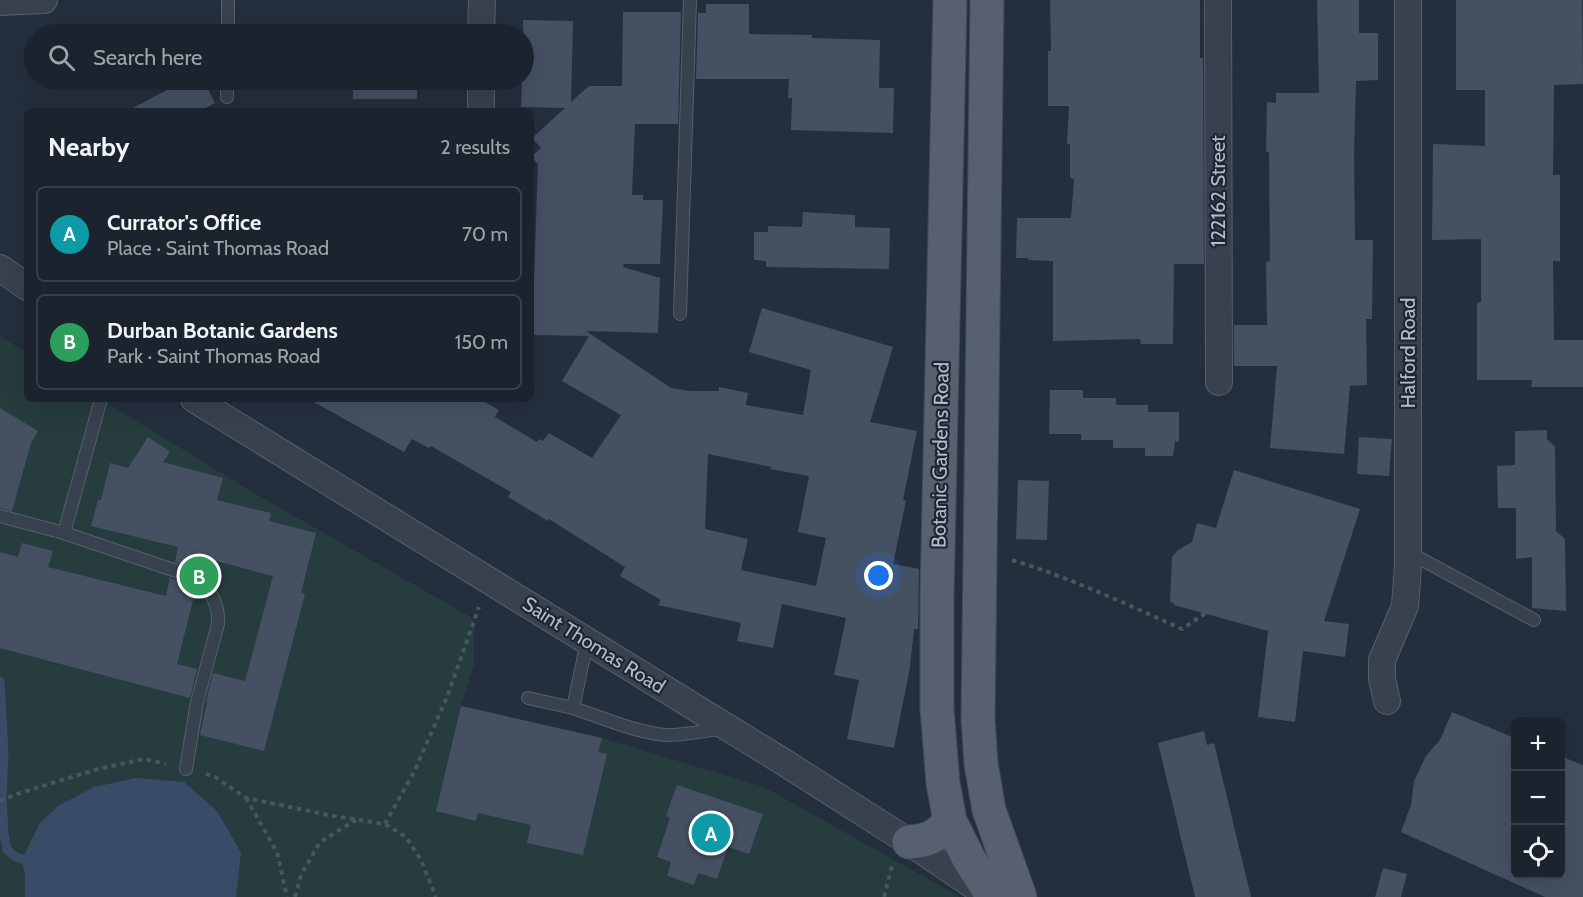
<!DOCTYPE html>
<meta charset="utf-8">
<style>
body{margin:0;font-family:Cabin,sans-serif;background:#282f3a;color:#f1f3f6}
.controls{position:absolute;right:18px;bottom:18px;display:grid;overflow:hidden;border-radius:9px;box-shadow:0 6px 24px #0002}
.controls button{width:54px;height:54px;display:grid;place-items:center;padding:0;border:0;border-bottom:2px solid #39404a;background:#1b232e;color:#f1f3f6;font:30px sans-serif}
.you{position:absolute;left:879px;top:576px;width:21px;height:21px;margin:-15px;border:4px solid #fff;border-radius:50%;background:#1a73e8;box-shadow:0 0 0 9px #1a73e833}
.badge{display:grid;place-items:center;width:39px;height:39px;border-radius:50%;background:#8ab4f8;color:#fff;font-size:20px;font-weight:700}
.pin{position:absolute;translate:-50% -50%;border:3px solid #fff;box-shadow:0 2px 6px #0006}
.list{margin:0;padding:0;list-style:none}
h2{display:flex;justify-content:space-between;align-items:center;height:78px;margin:0;padding:0 24px;font-size:26px}
h2 small{font-size:20px;font-weight:400;color:#a0a4aa}
.list li{display:grid;grid-template-columns:39px 1fr auto;gap:18px;align-items:center;box-sizing:border-box;height:96px;margin:0 12px 12px;padding:0 12px;border:2px solid #39404a;border-radius:9px}
.list b{display:block;font-size:22px;white-space:nowrap}
.list p{margin:0;font-size:20px;white-space:nowrap;color:#a0a4aa}
.list em{font-size:20px;font-style:normal;color:#a0a4aa}
.icon{flex:none;width:33px;height:33px;fill:none;stroke:currentColor;stroke-width:2;stroke-linecap:round;stroke-linejoin:round}
.map{position:relative;flex:none;width:1583px;height:897px;overflow:hidden}
.search{position:absolute;background:#1b232e;box-shadow:0 6px 24px #0002;left:24px;top:24px;width:510px;height:66px;display:flex;align-items:center;gap:15px;box-sizing:border-box;padding:0 21px;border-radius:33px;color:#a0a4aa;font-size:22px}
.panel{position:absolute;background:#1b232e;box-shadow:0 6px 24px #0002;left:24px;top:108px;width:510px;height:294px;border-radius:9px}
.map>svg:first-child{display:block}
.green{fill:#263c3f}
.water{fill:#394c67}
.lines{fill:none;stroke-linecap:round;stroke-linejoin:round}
.stream{stroke:#394c67;stroke-width:9}
.building{fill:#455162;fill-rule:evenodd}
.service-casing{stroke:#565f6c;stroke-width:14}
.minor-casing{stroke:#565f6c;stroke-width:28}
.primary-casing{stroke:#414a57;stroke-width:35}
.path{stroke:#44595c;stroke-width:4;stroke-dasharray:4.5 4.5;stroke-linecap:butt}
.service{stroke:#38414e;stroke-width:12}
.minor{stroke:#38414e;stroke-width:26}
.primary{stroke:#56606e;stroke-width:33}
.labels{text-anchor:middle;dominant-baseline:central;stroke-width:4.5;stroke-linejoin:round;paint-order:stroke}
.street-label{font-size:20px;fill:#b4bcc9;stroke:#1d2633}
</style>
<div class="map">
<svg width="1583" height="897" viewBox="0 0 1583 897">
<rect width="100%" height="100%" fill="#242f3e"/>
<!-- green -->
<path class="green" d="M0,336L27,353V399H101L247,489L474,619V665L461,706L602,738L764,787L960,897H0Z"/>
<!-- water -->
<path class="water" d="M136,778L184,782L217,811L241,853L236,897H25V875L22,859L40,823L58,806L94,787Z"/>
<g class="lines">
<!-- stream -->
<path class="stream" d="M0,681L4,753L2,797L4,834L7,850L16,857L22,859"/>
</g>
<!-- building -->
<path class="building" d="M1050,0H1200V58H1203L1204,264H1174L1173,344H1141L1140,339L1053,341V261L1028,260V258H1016L1017,218H1071L1074,180L1070,177V144H1067L1069,106H1048V51H1051Z
M1317,0H1359V33H1378V80L1356,81L1354,153L1355,240H1373L1372,319H1366L1367,385L1350,386L1344,454L1270,448L1277,366H1234V325H1267L1266,262L1270,261L1269,152H1266L1267,102L1276,103V93H1319Z
M1456,0H1582L1583,84L1554,85L1553,175H1560V261H1553L1554,340H1583V387H1531L1532,380H1477V303L1481,302V239L1432,240L1433,144L1485,146V90H1456Z
M706,4H749V34L812,35V38L880,40L879,88H894L893,133L791,130L792,98H788L789,79H696L698,13H706Z
M623,12H681L678,124H635L632,195H643V200H663L660,264H624L623,267L660,278L658,333L586,331L671,388L690,391H719V387L748,393L746,405L803,415L811,370L749,352L762,308L893,347L870,422L917,431L903,500L906,501L893,564L919,569L918,629H914L910,667L894,748L847,739L859,680L834,675L846,618L782,604L773,648L737,641L741,623L658,605L661,600L620,576L625,567L549,519L548,521L508,497L511,492L431,446L429,448L412,439L404,452L308,399H480L499,410L495,417L537,442L539,439L543,441L549,433L592,458L621,415L562,381L589,336L532,335L538,164L531,157L541,148L532,138L565,108L521,107L522,80H524L523,20L573,21L571,102L589,86H622ZM708,454L771,467L770,469L809,476L798,532L826,538L816,586L741,570L748,539L705,529Z
M287,25L372,26V30L419,31V34H277L278,30Z
M186,80H203L215,103L200,111H127Z
M277,80H417V99H353V83L277,81Z
M803,212L855,215V227L890,228L889,269L766,267V261L754,260V232H768V226L802,227Z
M1050,390H1083V398H1116V405H1148V412H1179V442L1175,441L1173,456H1145V448H1113V440H1081V434H1049Z
M0,408L38,431L31,443L12,511L0,508Z
M1547,430V439L1555,447L1556,531L1565,539L1566,611L1532,608V557L1516,559V508H1498L1497,466L1515,465V431Z
M148,437L170,452L163,462L223,478L217,500L271,513L269,521L316,533L301,593L305,594L264,751L200,735L207,702H206L213,673L245,681L273,576L216,561L215,565L203,562L201,571L175,562L178,547L91,526L98,500H101L110,463L128,468Z
M1359,437L1392,439L1389,476L1357,474Z
M1234,470L1360,509L1324,621L1349,624L1345,657L1303,651L1295,722L1258,717L1268,631L1174,605V603L1170,602L1172,557L1178,550L1192,542L1197,523L1216,528Z
M1018,480L1049,481L1047,540L1016,539Z
M22,543L53,551L48,567L166,596L170,578L193,585L196,588L177,664L197,669L190,698L0,648V552L18,557Z
M461,706L602,738L598,752L607,754L583,855L527,843L531,825L478,813L476,821L436,811Z
M1452,712L1515,738V874H1560V756L1583,765V897H1545L1401,832L1411,805L1414,781L1426,756L1440,740Z
M1204,731L1207,745L1214,743L1251,897H1195L1158,743Z
M677,785L763,814L749,854L728,847L717,879L698,873L694,885L667,876L671,862L657,857L670,818L666,816Z
M1383,868L1407,874L1401,897H1375Z"/>
<g class="lines">
<defs>
<path id="service" d="M228,34V0
M227,97V80
M680,314L690,0
M101,399L64,533L197,578C211,588 219,606 218,624L197,702L186,769
M0,516L64,533
M1408,552L1534,620
M528,698L573,708L587,642
M573,708C600,717 640,734 668,735C686,735 705,731 724,728"/>
<path id="minor" d="M1218,0L1219,382
M0,2L44,0
M481,34L482,0
M481,111V80
M0,268L27,287
M194,399L782,761L909,842L990,897
M1387,701L1382,679V660L1405,606L1408,566V0"/>
<path id="primary" d="M950,0L937,596V709L943,783L950,821L969,859L993,897
M987,0L978,719L981,764L989,810L1020,897
M909,842C928,841 938,836 950,821"/>
</defs>
<!-- service casing -->
<use href="#service" class="service-casing"/>
<!-- minor casing -->
<use href="#minor" class="minor-casing"/>
<!-- primary casing -->
<use href="#primary" class="primary-casing"/>
<!-- path -->
<path class="path" d="M1012,560C1071,578 1126,604 1182,629L1206,613
M206,774L214,776L246,798L328,815L385,824L406,837L421,860L436,897
M246,798L277,852L287,897
M0,801L17,794L98,769L144,759L166,764
M385,824L415,770L447,697L479,607
M295,897L301,875L320,842L356,820
M884,897L892,866"/>
<!-- service -->
<use href="#service" class="service"/>
<!-- minor -->
<use href="#minor" class="minor"/>
<!-- primary -->
<use href="#primary" class="primary"/>
</g>
<g class="labels">
<!-- street labels -->
<g class="street-label">
<text transform="translate(1218 191) rotate(-90)">122162 Street</text>
<text transform="translate(1408 353) rotate(-90)">Halford Road</text>
<text transform="translate(940 455) rotate(-89)">Botanic Gardens Road</text>
<text transform="translate(594 645) rotate(32)">Saint Thomas Road</text>
</g>
</g>
</svg>
<div class="controls">
<button>+</button>
<button>−</button>
<button><svg class="icon" aria-label="locate" viewBox="0 0 24 24"><circle cx="12" cy="12" r="6"/><path d="M12 2v4M12 18v4M2 12h4M18 12h4"/></svg></button>
</div>
<div class="you"></div>
<div class="pin badge" style="left:711px;top:833px;background:#0f9aa8">A</div>
<div class="pin badge" style="left:199px;top:576px;background:#2e9e5b">B</div>
<div class="search"><svg class="icon" aria-label="search" viewBox="0 0 24 24"><circle cx="10" cy="10" r="6"/><path d="M15 15l6 6"/></svg>Search here</div>
<section class="panel">
<h2>Nearby<small>2 results</small></h2>
<ul class="list">
<li><span class="badge" style="background:#0f9aa8">A</span><div><b>Currator's Office</b><p>Place · Saint Thomas Road</p></div><em>70 m</em></li>
<li><span class="badge" style="background:#2e9e5b">B</span><div><b>Durban Botanic Gardens</b><p>Park · Saint Thomas Road</p></div><em>150 m</em></li>
</ul>
</section>
</div>
